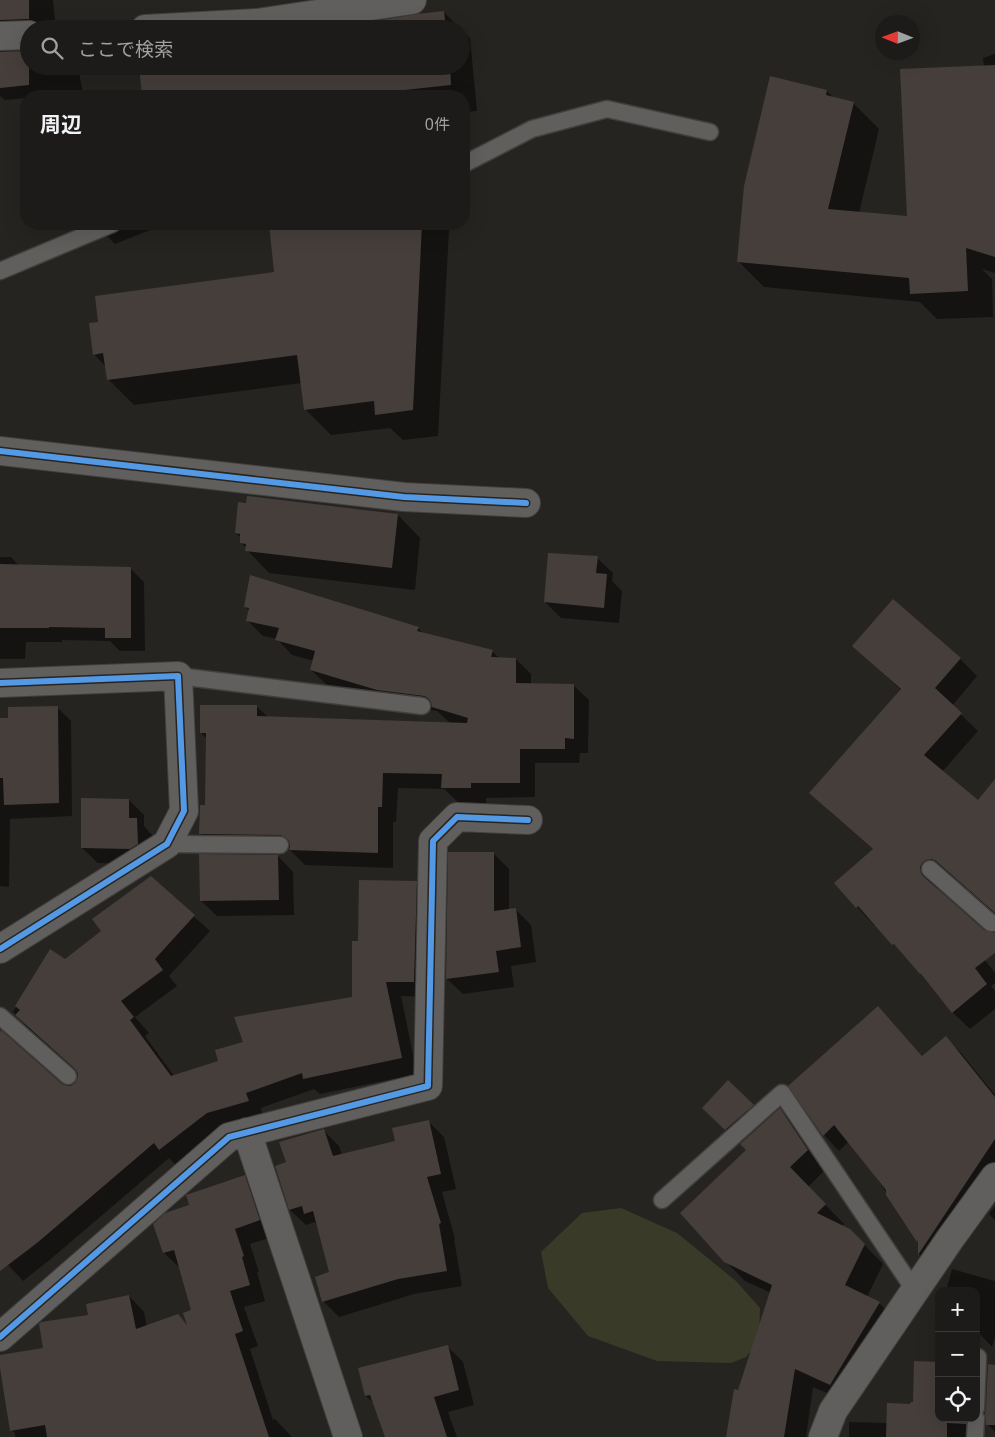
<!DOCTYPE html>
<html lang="ja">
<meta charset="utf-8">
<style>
body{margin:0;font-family:"Noto Sans","Noto Sans JP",sans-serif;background:#252422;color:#f1f3f6}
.controls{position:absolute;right:15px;bottom:15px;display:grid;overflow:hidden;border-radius:10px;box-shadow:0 5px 20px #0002}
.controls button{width:45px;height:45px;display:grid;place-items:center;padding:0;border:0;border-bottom:1px solid #3a3938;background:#1c1b19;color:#f1f3f6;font:25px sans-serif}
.compass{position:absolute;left:875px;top:15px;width:45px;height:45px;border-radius:50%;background:#1c1b19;box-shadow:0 5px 20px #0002;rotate:271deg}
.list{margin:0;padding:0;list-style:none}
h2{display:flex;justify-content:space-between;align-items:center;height:65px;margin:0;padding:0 20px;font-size:21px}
h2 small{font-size:16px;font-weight:400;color:#a0a1a2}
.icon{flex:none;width:28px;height:28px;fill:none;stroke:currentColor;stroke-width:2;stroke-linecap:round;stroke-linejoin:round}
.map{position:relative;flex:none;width:995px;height:1437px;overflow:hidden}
.search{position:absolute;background:#1c1b19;box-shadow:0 5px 20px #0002;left:20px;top:20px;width:450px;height:55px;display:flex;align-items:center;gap:12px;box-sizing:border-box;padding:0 18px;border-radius:28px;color:#a0a1a2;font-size:19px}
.panel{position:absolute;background:#1c1b19;box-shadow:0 5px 20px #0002;left:20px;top:90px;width:450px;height:140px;border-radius:20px}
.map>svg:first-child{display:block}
.green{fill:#393a27}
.shadow{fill:#0007}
.building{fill:#463e3b}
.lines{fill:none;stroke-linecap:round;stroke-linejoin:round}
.lane-casing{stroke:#41403d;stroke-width:19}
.street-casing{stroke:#41403d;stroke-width:30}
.lane{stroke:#605f5e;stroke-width:16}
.street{stroke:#605f5e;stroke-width:28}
.cycleway-casing{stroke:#29251e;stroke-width:9}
.cycleway{stroke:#5399e6;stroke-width:6}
</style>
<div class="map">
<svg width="995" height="1437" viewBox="0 0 995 1437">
<rect width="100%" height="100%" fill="#262421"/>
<!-- green -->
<path class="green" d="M621,1208L677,1233L736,1281L760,1308L759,1341L746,1357L731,1363L657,1361L588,1336L548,1288L541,1252L582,1213Z"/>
<!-- shadow -->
<path class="shadow" d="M0,0H53L56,29H29L0,45Z
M444,12L460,29H330Z
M461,30L470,38L477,111L464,112V96H143L140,66H461Z
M0,53L29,66H78L83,94L64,96H26V98L5,100L0,96Z
M995,54V273L982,269L992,279L993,317L937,319L920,302L764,287L738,261L827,91L834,98L853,103L879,129L859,213L908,218L984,67L983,58Z
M95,224H165L115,244Z
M270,224H443L449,230L438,436L403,440L390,428L331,435L305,409L302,383L134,405L108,379L106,367L94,354L100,323L276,273Z
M398,515L420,538L415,590L269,573L247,550V548L241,543V538L236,533Z
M0,557H11L19,566L130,568L144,582L145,651H120L110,641L62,640V642H26L25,659H0Z
M597,558L613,573L612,581L622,591L619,623L561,618L545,602Z
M245,607L418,628L424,634L492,651L500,659H516L531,674V685H573L589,700L588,753H580L579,763H535V797L486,798V803L458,802L444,789L398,788L396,822H393V868L305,865L290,850L216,849L201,834L206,806L207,739L201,733L257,707L268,717L450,723L437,711L393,705L327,685L311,670L314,661L292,655L277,639L263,636L248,621L250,611Z
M854,646L960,659L977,676L952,706L978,731L942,772L978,802L995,781V914L955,878L950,876L937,886V890L995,943V949L984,959L995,973V983L991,986L995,991V1009L970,1029L952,1012L911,962L875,924L874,925L857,907L874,850L828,810L902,691Z
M57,707L71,721L72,816L10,819L9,887L0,886V719H9Z
M129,800L144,815V826L152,835L153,860L146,864L98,863L82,848Z
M493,853L509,869V910L515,909L531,925L536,962L511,966L514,987L463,994L447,979Z
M278,856L293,872L294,915L217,916L201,901Z
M151,878L210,931L169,976L177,986L135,1017L149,1033L145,1036L174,1076L219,1062L244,1043L353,998L360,942L416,882L432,897L429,997L401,996L417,1074L320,1094L314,1089L261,1108L263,1117L223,1128L175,1164L169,1158L52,1258L23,1281L0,1256V1033L61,1085L66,1087H71L76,1084L79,1078L78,1072L28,1028L13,1012L50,951L65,960L103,931Z
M878,1008L893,1023L923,1057L946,1038L962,1054L995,1095V1172L934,1269L919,1254V1243L867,1163L849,1141L839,1151L824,1135Z
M728,1082L760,1113L734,1137L703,1108Z
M780,1110L799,1129L826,1169L808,1187L844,1224L842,1226L850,1230L883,1264L867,1297L880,1304L898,1322L850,1403L813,1387L806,1437H728L739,1391L771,1293L745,1281L725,1261L748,1151Z
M428,1121L444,1137L456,1189L442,1192L455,1239H454L462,1286L414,1294L339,1317L323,1301L331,1273L318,1226L315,1222L306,1225L290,1210L276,1166L287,1162L323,1130L339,1146L342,1155L397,1142Z
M245,1177L260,1192L275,1236L250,1244L259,1272H257L265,1301L244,1307L258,1346L250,1349L273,1420L275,1419L292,1437H15V1433L11,1430L0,1357L44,1349L90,1316L129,1296L144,1312L147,1327L178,1316L189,1327L192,1311L180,1268L164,1253L190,1206Z
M995,1206V1220L989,1214Z
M952,1269L995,1281V1337L992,1347L976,1330V1291H950L947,1287Z
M447,1346L463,1362L474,1405L448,1412L457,1437H386L375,1404L366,1396L360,1369Z
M939,1361V1418H976L980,1391L981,1437H849V1422L888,1423L914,1403Z
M995,1379V1432L987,1424Z"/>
<!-- building -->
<path class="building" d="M0,0H29V19L0,20Z
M444,11L446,29H325L418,14Z
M29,51V85L0,88V52Z
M995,65V257L966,248L968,291L910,294L909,278L737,262L744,186L770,76L827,90L826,95L854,102L828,209L907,216L900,69Z
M139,66H450L451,85L348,96H142Z
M269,224H422L413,410L375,415L374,401L304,410L297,355L107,380L103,353L93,355L89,323L98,322L95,296L274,272Z
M247,496L398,514L392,568L245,551L246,544L240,543V534L235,533L238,502L246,503Z
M548,553L598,556L596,573L607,574L604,608L544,602Z
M0,564L131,567V638H105V628L49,627V628H0Z
M250,575L419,627L417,631L493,650L491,657L516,658V683L574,684V739L565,738V749H520V783H471V788H441L442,774L383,773L382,807H378V853L289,850L290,846L289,841L285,837L280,835L199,834L200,805H205L206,733H200V705H257V716L467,723L468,718L432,707L431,702L428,698L424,696L377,690L310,670L315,651L275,640L279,628L246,621L249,608L244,607Z
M893,599L961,658L935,688L962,713L924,755L978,800L995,779V913L936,861L932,859L926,860L922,863L920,867L921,873L923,876L984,930L995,933V953L975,968L987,984L952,1013L921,974H920L894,944L892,945L858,906L856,908L834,883L873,849L809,793L901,689L852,646Z
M58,706L59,803L4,805L3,778H0V718H8V707Z
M81,798L129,799V818H137L138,844L130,849L81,848Z
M448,852H494V911L516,908L521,947L496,951L499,972L446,979Z
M199,854L278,855L279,900L200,901Z
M151,876L195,915L155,959L163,970L121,1001L134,1017L130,1020L171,1076L218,1061L215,1050L243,1042L234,1017L352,997V941H358L359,880L417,881L414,982H386L402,1058L303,1079L302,1073L246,1093L249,1101L207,1113L159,1150L154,1143L37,1243L0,1271V1032L1,1030L62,1084L67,1086H71L75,1083L78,1077V1073L75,1069L15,1015L20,1010L15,1006L50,949L65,959L101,931L92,919Z
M878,1006L922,1056L946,1036L995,1097V1139L918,1255V1240L917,1242L886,1195V1190L834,1125L823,1136L788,1086Z
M728,1080L754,1105L725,1130L702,1108Z
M780,1108L808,1150L790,1167L826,1204L817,1213L850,1229L865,1244L845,1285L880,1302L830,1385L795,1369L784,1437H726L734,1389L738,1390L772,1285L724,1262L680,1213L746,1150L740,1144Z
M429,1120L441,1174L427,1177L441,1223L439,1224L447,1271L398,1279L322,1302L315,1277L329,1272L313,1211L304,1214L302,1206L289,1210L275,1166L286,1162L279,1142L324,1129L333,1156L395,1141L392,1128Z
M245,1175L260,1220L235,1229L244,1256L242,1257L250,1285L230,1291L243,1331L235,1334L269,1437H47L45,1425L10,1431L0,1368V1355L43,1348L39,1324L41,1322L88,1315L86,1304L129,1295L136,1329L178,1314L187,1325L183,1313L191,1310L174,1250L163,1253L153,1224L165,1213L189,1205L186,1195Z
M448,1345L459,1390L434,1397L447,1437H385L370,1395L365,1396L358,1368Z
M914,1361L939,1362V1418H966V1424L947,1423V1437H886L887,1403L910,1404L911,1402H913Z
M988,1364L995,1365V1425H986L985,1413L986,1408Z"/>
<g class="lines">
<defs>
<path id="lane" d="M464,164L532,129L607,109L710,132
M0,271L112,224
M178,676L422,706
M167,844L280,845
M930,869L991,923H995
M0,1016L68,1076
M662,1200L782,1093L915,1291
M976,1408L978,1357
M975,1437L976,1418"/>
<path id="street" d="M145,29L257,23L412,0
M0,36L29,35
M0,451L404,497L526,503
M0,683L178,676L184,811L167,844L0,949
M247,1132L348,1437
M0,1337L229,1137L428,1086L433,841L457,817L528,820
M823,1437L833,1411L950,1239L995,1177"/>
</defs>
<!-- lane casing -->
<use href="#lane" class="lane-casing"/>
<!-- street casing -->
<use href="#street" class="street-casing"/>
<!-- lane -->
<use href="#lane" class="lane"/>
<!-- street -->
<use href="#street" class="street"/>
<defs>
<path id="cycleway" d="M0,451L404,497L526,503
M0,683L178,676L184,811L167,844L0,949
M0,1337L229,1137L428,1086L433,841L457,817L528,820"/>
</defs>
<!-- cycleway casing -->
<use href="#cycleway" class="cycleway-casing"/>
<!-- cycleway -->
<use href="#cycleway" class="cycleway"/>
</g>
</svg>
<div class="controls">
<button>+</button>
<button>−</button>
<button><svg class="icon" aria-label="locate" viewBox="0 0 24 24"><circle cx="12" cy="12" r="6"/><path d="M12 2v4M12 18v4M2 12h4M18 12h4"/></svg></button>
</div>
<svg class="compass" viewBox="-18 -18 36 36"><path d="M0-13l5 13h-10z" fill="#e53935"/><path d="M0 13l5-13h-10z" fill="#a0a1a2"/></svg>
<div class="search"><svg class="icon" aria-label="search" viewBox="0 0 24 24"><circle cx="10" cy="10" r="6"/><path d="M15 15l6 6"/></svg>ここで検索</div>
<section class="panel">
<h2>周辺<small>0件</small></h2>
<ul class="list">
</ul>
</section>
</div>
